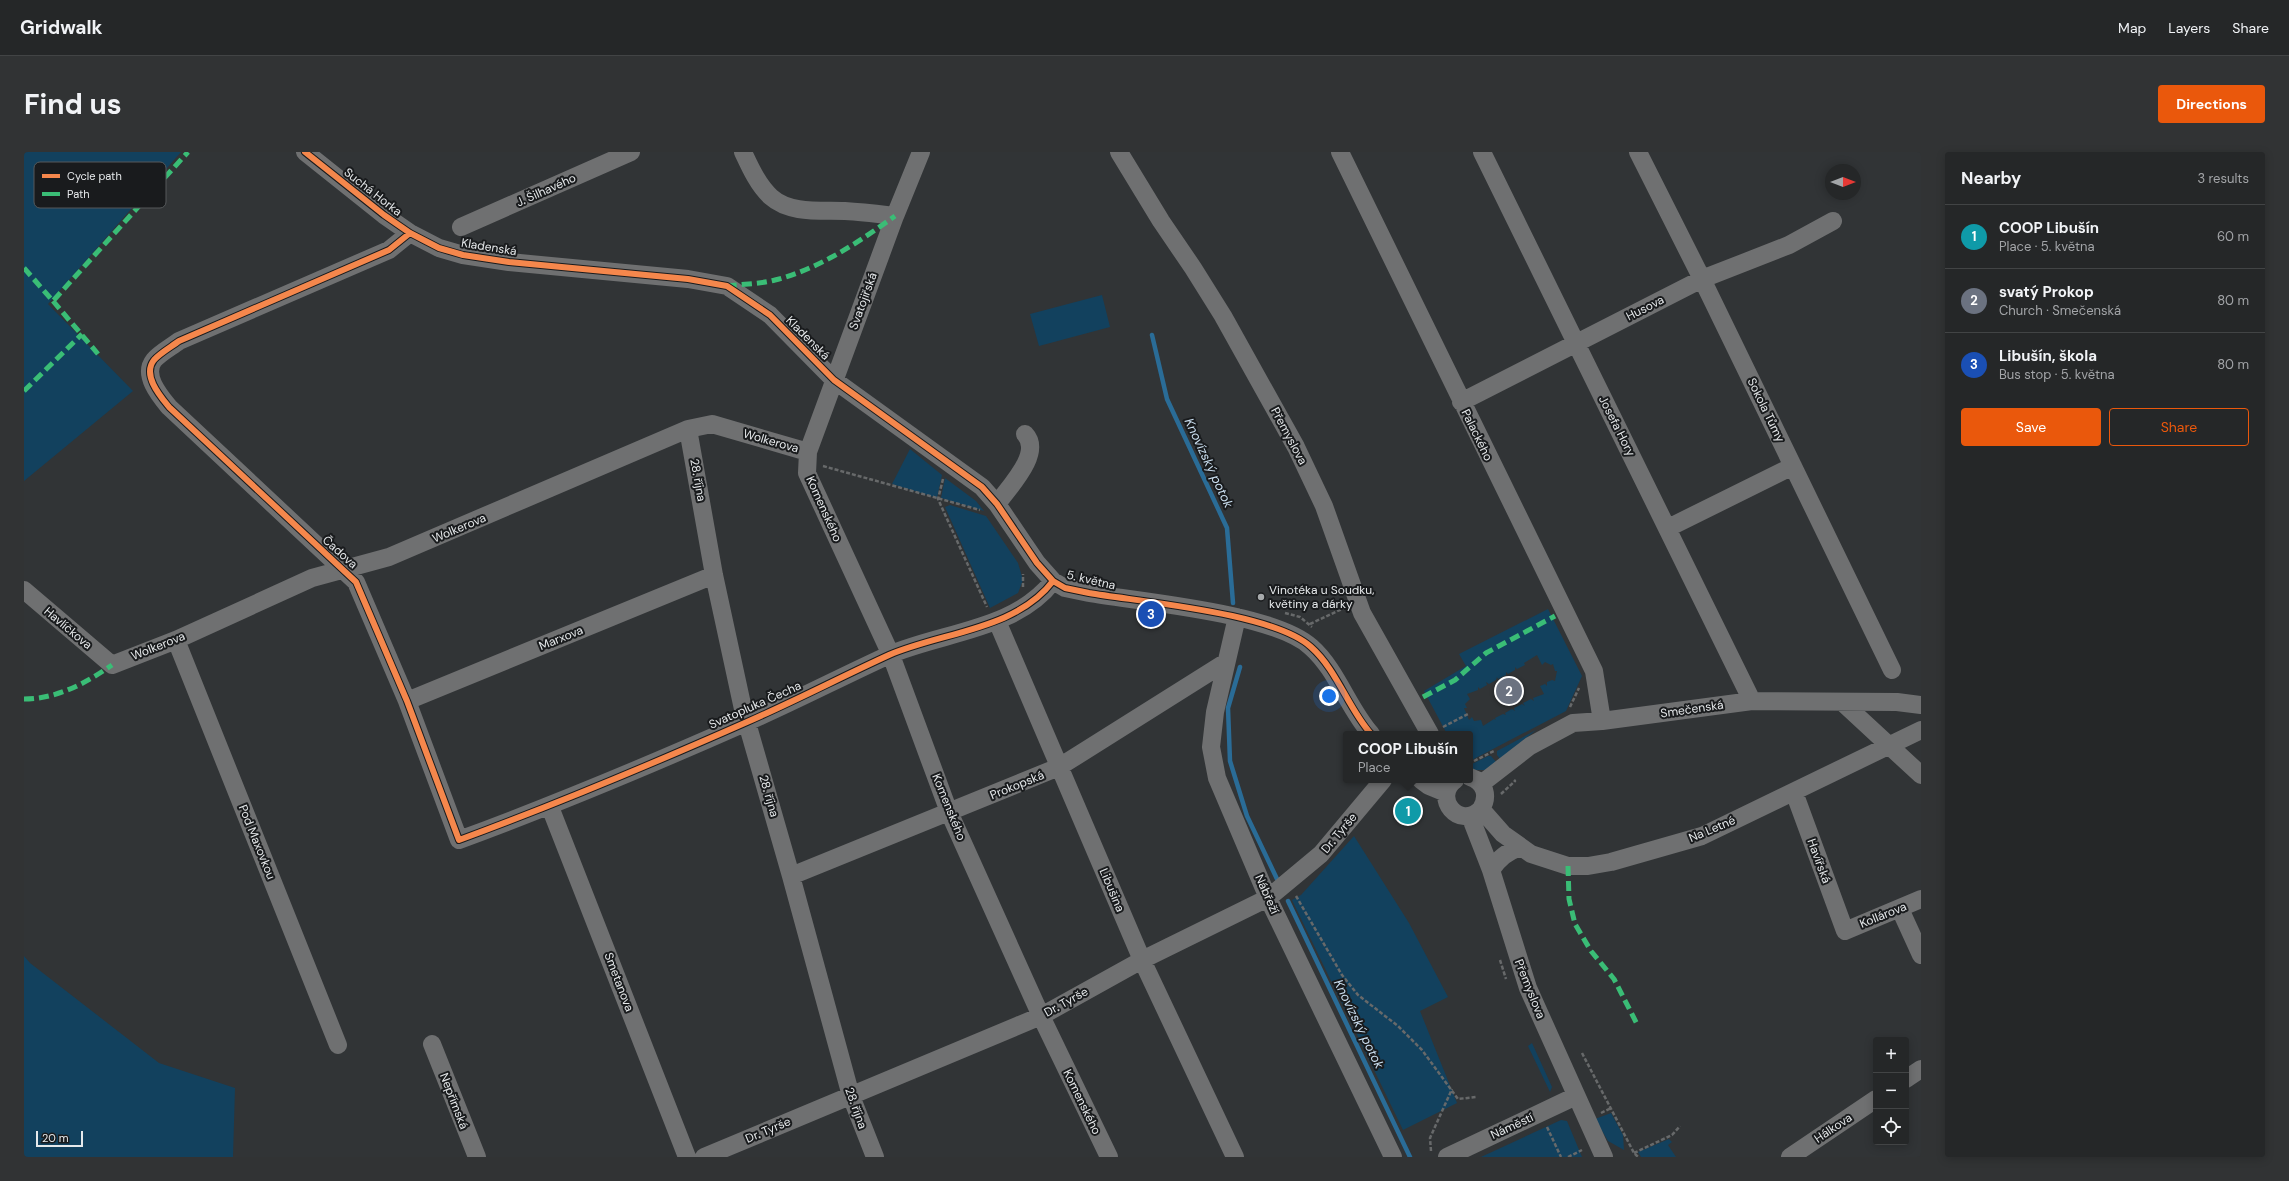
<!DOCTYPE html>
<meta charset="utf-8">
<style>
body{margin:0;font-family:"DM Sans",sans-serif;background:#313334;color:#f1f3f6}
.controls{position:absolute;right:12px;bottom:12px;display:grid;overflow:hidden;border-radius:4px;box-shadow:0 2px 10px #0003}
.controls button{width:36px;height:36px;display:grid;place-items:center;padding:0;border:0;border-bottom:1px solid #424445;background:#252728;color:#f1f3f6;font:20px sans-serif}
.compass{position:absolute;left:1801px;top:12px;width:36px;height:36px;border-radius:50%;background:#252728;box-shadow:0 2px 10px #0003;rotate:90deg}
.scale{position:absolute;left:12px;bottom:10px;width:47px;box-sizing:border-box;padding-left:4px;border:2px solid #e6e9eb;border-top:0;font-size:11px;line-height:14px;white-space:nowrap;color:#e6e9eb;-webkit-text-stroke:3px #191b1d;paint-order:stroke}
.you{position:absolute;left:1305px;top:544px;width:14px;height:14px;margin:-10px;border:3px solid #fff;border-radius:50%;background:#1a73e8;box-shadow:0 0 0 6px #1a73e833}
.badge{display:grid;place-items:center;width:26px;height:26px;border-radius:50%;background:#ea580c;color:#fff;font-size:13px;font-weight:700}
.pin{position:absolute;translate:-50% -50%;border:2px solid #fff;box-shadow:0 1px 4px #0006}
.popup{position:absolute;left:1319px;top:579px;width:130px;height:52px;box-sizing:border-box;display:grid;place-content:center;border-radius:4px;background:#252728;filter:drop-shadow(0 1px 3px #0005);font-size:13px;white-space:nowrap;color:#a3a5a8}
.popup b{font-size:15px;color:#f1f3f6}
.popup::after{content:'';position:absolute;left:50%;top:100%;margin-left:-8px;border:8px solid transparent;border-top-color:#252728}
.list{margin:0;padding:0;list-style:none}
h2{display:flex;justify-content:space-between;align-items:center;height:52px;margin:0;padding:0 16px;font-size:17px}
h2 small{font-size:13px;font-weight:400;color:#a3a5a8}
.list li{display:grid;grid-template-columns:26px 1fr auto;gap:12px;align-items:center;box-sizing:border-box;height:64px;padding:0 16px;border-top:1px solid #424445}
.list b{display:block;font-size:15px;white-space:nowrap}
.list p{margin:0;font-size:13px;white-space:nowrap;color:#a3a5a8}
.list em{font-size:13px;font-style:normal;color:#a3a5a8}
.actions{display:flex;gap:8px;padding:12px 16px}
.actions a{flex:1;padding:9px 0;border:1px solid #ea580c;border-radius:4px;text-align:center;font-size:14px;color:#ea580c}
.actions .main{background:#ea580c;color:#fff}
.icon{flex:none;width:22px;height:22px;fill:none;stroke:currentColor;stroke-width:2;stroke-linecap:round;stroke-linejoin:round}
.map{position:relative;flex:none;width:1897px;height:1005px;overflow:hidden;border-radius:4px}
header{display:flex;align-items:center;gap:24px;box-sizing:border-box;height:56px;padding:0 20px;background:#252728;border-bottom:1px solid #424445}
header strong{font-size:19px}
nav{display:flex;gap:22px;margin-inline-start:auto;font-size:14px}
.intro{display:flex;align-items:center;justify-content:space-between;box-sizing:border-box;height:96px;padding:0 24px}
h1{margin:0;font-size:28px}
.button{padding:10px 18px;border-radius:4px;background:#ea580c;color:#fff;font-size:14px;font-weight:700}
main{display:flex;gap:24px;padding:0 24px}
aside{flex:1;background:#252728;border-radius:4px;box-shadow:0 2px 10px #0003}
.map>svg:first-child{display:block}
.green{fill:#12415e;fill-rule:evenodd}
.lines{fill:none;stroke-linecap:round;stroke-linejoin:round}
.stream{stroke:#2a6c97;stroke-width:4.5}
.path{stroke:#67696a;stroke-width:2.5;stroke-dasharray:4 2;stroke-linecap:butt}
.minor{stroke:#6f7071;stroke-width:18}
.quiet{stroke:#3abd76;stroke-width:5;stroke-dasharray:10 5;stroke-linecap:butt}
.cycleway-casing{stroke:#191b1d;stroke-width:8}
.cycleway{stroke:#f5874c;stroke-width:6}
.poi-dot{fill:#a7aaac;stroke:#191b1d;stroke-width:1.5}
.labels{text-anchor:middle;dominant-baseline:central;stroke-width:4;stroke-linejoin:round;paint-order:stroke}
.street-label{font-size:12px;fill:#e6e9eb;stroke:#191b1d}
.poi-label{font-size:12px;fill:#e6e9eb;stroke:#191b1d;text-anchor:start}
.water-label{font-size:13px;font-style:italic;fill:#cadeef;stroke:#191b1d}
.key{fill:#191b1d;stroke:#56595b;stroke-width:1}
.key-label{font-size:11px;fill:#e6e9eb}
</style>
<header>
<strong>Gridwalk</strong>
<nav><a>Map</a><a>Layers</a><a>Share</a></nav>
</header>
<div class="intro"><h1>Find us</h1><a class="button">Directions</a></div>
<main>
<div class="map">
<svg width="1897" height="1005" viewBox="0 0 1897 1005">
<rect width="100%" height="100%" fill="#313436"/>
<!-- green -->
<path class="green" d="M0,0H157L24,152L109,239L0,329Z
M1078,143L1086,175L1015,194L1006,162Z
M886,297L918,323L913,346L868,332Z
M921,326L952,349L960,359L917,346Z
M926,353L962,364L994,411L999,428L994,441L966,456L921,355Z
M1524,457L1558,524L1542,559L1446,609V582H1423L1400,539L1442,514L1435,502ZM1513,503L1518,513L1521,510L1527,513L1529,512L1531,519H1533L1531,529L1528,528L1523,530V534L1521,532L1516,534L1520,542L1509,546L1510,549L1507,547L1499,551L1501,554L1498,552L1490,556L1491,559L1488,557L1481,561L1482,563L1479,562L1471,566L1472,568L1470,567L1459,574L1457,568L1450,569L1448,565L1445,568L1440,556H1443L1441,552L1446,547L1443,542L1454,538V535L1456,537L1463,533L1462,530L1465,532L1472,528L1473,525L1474,527L1482,523V520L1484,522L1491,518V515L1493,517L1501,513L1500,511Z
M1512,578L1476,607L1473,603V599Z
M1464,604H1467L1472,610L1461,618H1446V613Z
M1330,684L1385,771L1424,845L1396,859L1433,951L1379,978L1268,748L1277,743Z
M0,804L6,811L135,911L211,936L209,1005H0Z
M1508,891L1528,935L1526,940L1504,894Z
M1587,961L1599,983L1600,998L1584,989L1571,967Z
M1537,968L1543,969L1558,1005H1457Z
M1645,987L1648,990L1644,993L1652,1005H1617L1614,1000Z"/>
<g class="lines">
<!-- stream -->
<path class="stream" d="M1128,183L1143,247L1203,376L1209,451
M1216,515L1204,556L1206,609L1223,664L1253,727
M1264,749L1386,1005"/>
<!-- path -->
<path class="path" d="M799,314L956,358
M919,327L914,347L963,455
M999,435V422
M1261,461L1276,465L1288,475
M1286,472L1320,456
M1546,555L1555,536
M1419,575L1444,562
M1450,609L1470,599
M1477,642L1491,629L1490,628
M1272,744L1318,823L1334,843L1374,874L1398,898L1434,947L1452,945
M1476,808L1482,827
M1558,901L1610,1001L1614,1005
M1577,961L1587,956
M1523,975L1537,1005
M1407,999L1406,986L1428,937
M1610,1001L1648,983L1656,974
M1544,1005L1558,998"/>
<!-- minor -->
<path class="minor" d="M281,0L360,63L386,81L415,96L439,103L485,110L664,127L703,134L746,163L810,228L958,335L973,352L1013,411L1029,429L1041,436L1065,441C1117,450 1250,461 1287,495C1313,518 1324,556 1347,582
M719,0C726,15 734,33 747,45C766,62 797,58 821,59C838,60 854,62 871,64
M897,0L871,64L784,300L783,321L867,503L925,660L1017,864L1085,1005
M1095,0L1137,69L1169,116L1199,164L1272,295L1300,354L1338,461L1406,582
M1316,0L1570,519L1578,569
M1458,0L1728,549
M1614,0L1678,127L1868,518
M437,75L607,0
M386,81L365,98L155,189C147,195 136,201 130,208C118,223 136,244 145,255L332,430L383,549L435,688C533,652 628,612 723,570C771,549 817,525 865,503C918,480 992,478 1029,429
M1437,250L1678,127L1765,93L1809,69
M664,277L690,423L719,557L767,724L827,944L851,1005
M973,352C985,335 1019,301 1001,282
M1644,376L1769,314
M0,438L88,513L152,488L288,426L365,405L664,277L688,272L784,300
M1213,465L1191,560L1187,595L1193,626L1244,746L1369,1005
M973,469L1118,808L1211,1005
M152,488L314,893
M383,549L690,423
M1818,550L1897,623
M1397,628L1405,634L1422,641
M1431,628C1408,645 1435,679 1457,657C1465,644 1461,630 1446,625
M1457,632L1506,594L1549,571L1578,569L1728,549L1873,550L1897,553
M1770,640L1821,779L1897,747
M526,655L663,1005
M1457,657L1479,682L1507,702L1544,714H1564L1587,710L1678,684L1897,578
M1446,664L1467,718L1504,836L1580,1005
M1467,718C1475,706 1483,700 1496,695
M767,724L1035,615L1202,510
M1876,757L1897,803
M408,892L453,1005
M1882,927L1897,917
M680,1005L1017,864L1118,808L1244,746L1297,702L1359,628
M1423,1005L1552,944
M1766,1005L1852,947"/>
<!-- quiet -->
<path class="quiet" d="M0,116L29,149L164,0
M703,134C718,132 736,132 751,128C795,117 835,90 871,64
M29,149L74,202
M0,239L58,182
M1399,545L1431,528L1462,501L1531,464
M0,547C33,547 62,531 88,513
M1544,714L1545,747L1551,772L1567,799L1590,827L1613,872"/>
<defs>
<path id="cycleway" d="M281,0L360,63L386,81L415,96L439,103L485,110L664,127L703,134L746,163L810,228L958,335L973,352L1013,411L1029,429L1041,436L1065,441C1117,450 1250,461 1287,495C1313,518 1324,556 1347,582
M386,81L365,98L155,189C147,195 136,201 130,208C118,223 136,244 145,255L332,430L383,549L435,688C533,652 628,612 723,570C771,549 817,525 865,503C918,480 992,478 1029,429"/>
</defs>
<!-- cycleway casing -->
<use href="#cycleway" class="cycleway-casing"/>
<!-- cycleway -->
<use href="#cycleway" class="cycleway"/>
</g>
<!-- markers -->
<circle class="poi-dot" cx="1237" cy="445" r="4"/>
<g class="labels">
<!-- street labels -->
<g class="street-label">
<text transform="translate(522 38) rotate(-24)">J. Šilhavého</text>
<text transform="translate(349 40) rotate(38)">Suchá Horka</text>
<text transform="translate(465 95) rotate(9)">Kladenská</text>
<text transform="translate(839 149) rotate(-70)">Svatojiřská</text>
<text transform="translate(1621 156) rotate(-27)">Husova</text>
<text transform="translate(784 186) rotate(45)">Kladenská</text>
<text transform="translate(1742 258) rotate(64)">Sokola Tůmy</text>
<text transform="translate(1593 274) rotate(63)">Josefa Hory</text>
<text transform="translate(1453 283) rotate(64)">Palackého</text>
<text transform="translate(1265 284) rotate(62)">Přemyslova</text>
<text transform="translate(747 289) rotate(16)">Wolkerova</text>
<text transform="translate(674 328) rotate(80)">28. října</text>
<text transform="translate(800 357) rotate(66)">Komenského</text>
<text transform="translate(435 376) rotate(-23)">Wolkerova</text>
<text transform="translate(316 400) rotate(42)">Čadova</text>
<text transform="translate(1067 428) rotate(13)">5. května</text>
<text transform="translate(44 476) rotate(40)">Havlíčkova</text>
<text transform="translate(537 486) rotate(-22)">Marxova</text>
<text transform="translate(134 494) rotate(-22)">Wolkerova</text>
<text transform="translate(731 553) rotate(-24)">Svatopluka Čecha</text>
<text transform="translate(1668 557) rotate(-8)">Smečenská</text>
<text transform="translate(993 633) rotate(-22)">Prokopská</text>
<text transform="translate(745 644) rotate(74)">28. října</text>
<text transform="translate(925 655) rotate(68)">Komenského</text>
<text transform="translate(1688 677) rotate(-23)">Na Letné</text>
<text transform="translate(1315 681) rotate(-50)">Dr. Tyrše</text>
<text transform="translate(233 690) rotate(68)">Pod Maxovkou</text>
<text transform="translate(1795 709) rotate(70)">Havířská</text>
<text transform="translate(1088 738) rotate(67)">Libušina</text>
<text transform="translate(1243 742) rotate(66)">Nábřeží</text>
<text transform="translate(1859 763) rotate(-22)">Kollárova</text>
<text transform="translate(595 830) rotate(69)">Smetanova</text>
<text transform="translate(1506 837) rotate(68)">Přemyslova</text>
<text transform="translate(1042 850) rotate(-29)">Dr. Tyrše</text>
<text transform="translate(430 949) rotate(69)">Nepřímská</text>
<text transform="translate(1058 950) rotate(64)">Komenského</text>
<text transform="translate(832 956) rotate(70)">28. října</text>
<text transform="translate(1488 974) rotate(-25)">Náměstí</text>
<text transform="translate(1809 976) rotate(-34)">Hálkova</text>
<text transform="translate(744 978) rotate(-23)">Dr. Tyrše</text>
</g>
<!-- poi labels -->
<g class="poi-label">
<text x="1245" y="438">Vinotéka u Soudku,<tspan x="1245" dy="14">květiny a dárky</tspan></text>
</g>
<!-- water labels -->
<g class="water-label">
<text transform="translate(1185 311) rotate(65)">Knovízský potok</text>
<text transform="translate(1335 872) rotate(64)">Knovízský potok</text>
</g>
</g>
<!-- legend -->
<rect x="10" y="10" width="132" height="46" rx="6" class="key"/>
<rect x="18" y="22" width="18" height="4" fill="#f5874c"/>
<rect x="18" y="40" width="18" height="4" fill="#3abd76"/>
<g class="key-label">
<text x="43" y="28">Cycle path</text>
<text x="43" y="46">Path</text>
</g>
</svg>
<div class="controls">
<button>+</button>
<button>−</button>
<button><svg class="icon" aria-label="locate" viewBox="0 0 24 24"><circle cx="12" cy="12" r="6"/><path d="M12 2v4M12 18v4M2 12h4M18 12h4"/></svg></button>
</div>
<svg class="compass" viewBox="-18 -18 36 36"><path d="M0-13l5 13h-10z" fill="#e53935"/><path d="M0 13l5-13h-10z" fill="#a3a5a8"/></svg>
<div class="scale">20 m</div>
<div class="you"></div>
<div class="pin badge" style="left:1384px;top:659px;background:#0f9aa8">1</div>
<div class="popup"><b>COOP Libušín</b>Place</div>
<div class="pin badge" style="left:1485px;top:539px;background:#6b7280">2</div>
<div class="pin badge" style="left:1127px;top:462px;background:#1a4fb4">3</div>
</div>
<aside>
<h2>Nearby<small>3 results</small></h2>
<ul class="list">
<li><span class="badge" style="background:#0f9aa8">1</span><div><b>COOP Libušín</b><p>Place · 5. května</p></div><em>60 m</em></li>
<li><span class="badge" style="background:#6b7280">2</span><div><b>svatý Prokop</b><p>Church · Smečenská</p></div><em>80 m</em></li>
<li><span class="badge" style="background:#1a4fb4">3</span><div><b>Libušín, škola</b><p>Bus stop · 5. května</p></div><em>80 m</em></li>
</ul>
<div class="actions"><a class="main">Save</a><a>Share</a></div>
</aside>
</main>
